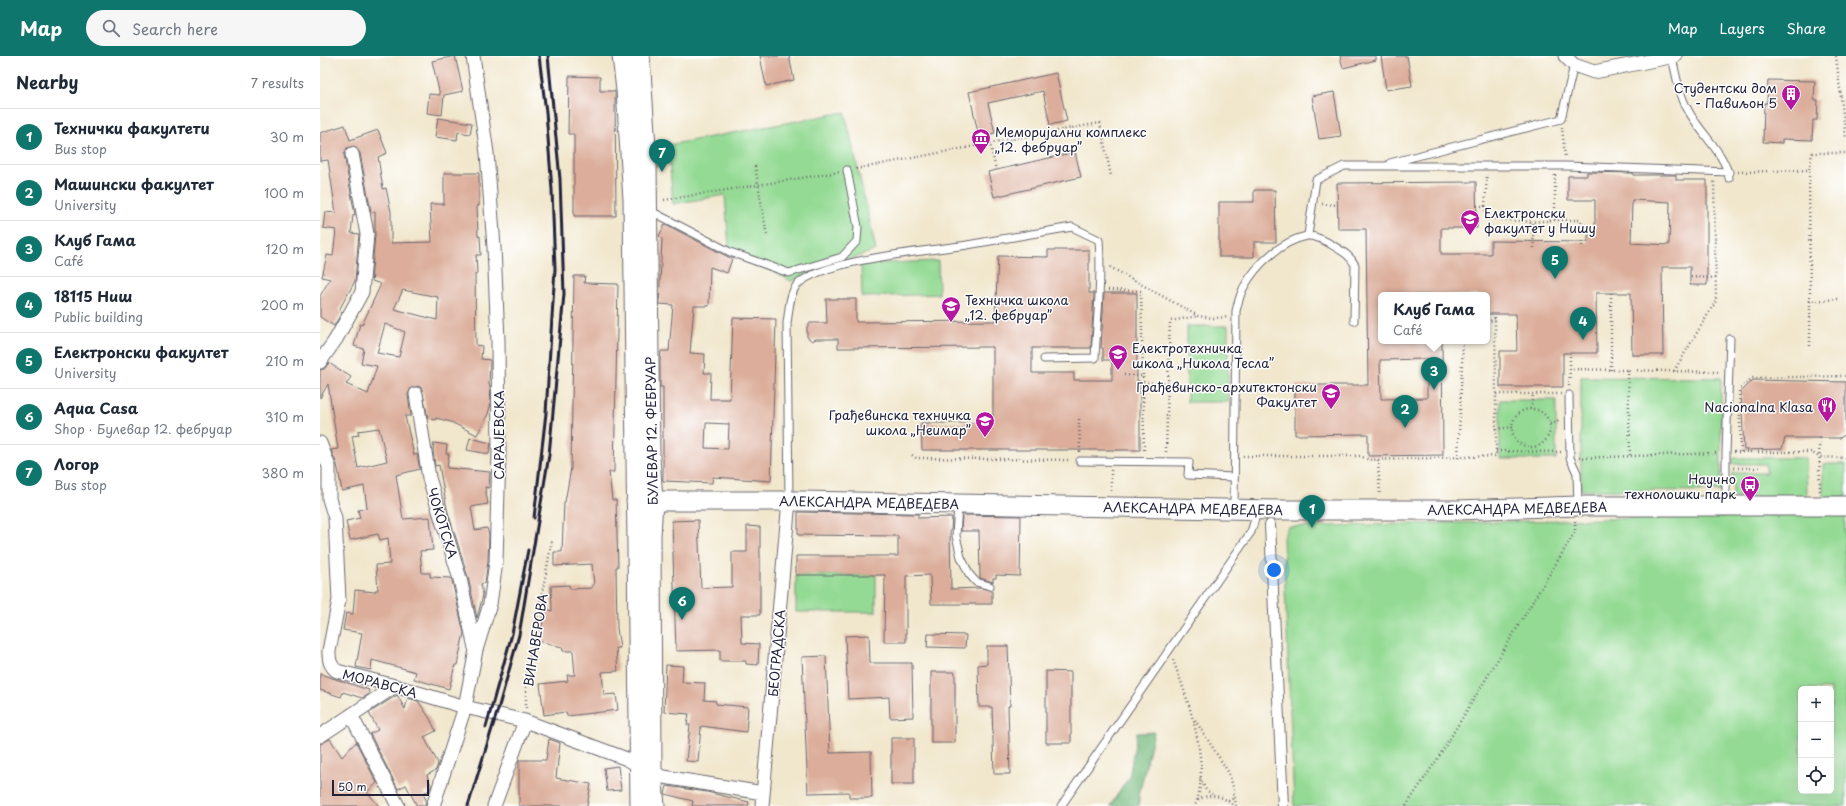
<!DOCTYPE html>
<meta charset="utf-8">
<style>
body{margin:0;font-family:"Playpen Sans",sans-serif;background:#f6f6f7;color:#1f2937}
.controls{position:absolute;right:12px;bottom:12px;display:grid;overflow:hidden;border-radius:6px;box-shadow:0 4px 16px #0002}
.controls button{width:36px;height:36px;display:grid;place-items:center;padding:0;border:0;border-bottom:1px solid #e0e1e3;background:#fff;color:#1f2937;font:20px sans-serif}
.scale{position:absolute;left:12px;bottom:10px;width:97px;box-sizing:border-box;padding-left:4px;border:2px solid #22223b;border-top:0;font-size:11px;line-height:14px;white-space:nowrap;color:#22223b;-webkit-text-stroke:3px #fff;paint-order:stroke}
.you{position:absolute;left:954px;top:514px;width:14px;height:14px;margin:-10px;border:3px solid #fff;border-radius:50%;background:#1a73e8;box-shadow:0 0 0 6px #1a73e833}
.badge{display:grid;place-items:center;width:26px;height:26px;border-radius:50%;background:#0f766e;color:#fff;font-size:13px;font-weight:700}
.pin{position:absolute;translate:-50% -33px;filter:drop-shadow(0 1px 2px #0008)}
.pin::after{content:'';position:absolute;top:21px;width:14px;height:12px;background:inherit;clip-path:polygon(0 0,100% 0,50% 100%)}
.popup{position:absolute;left:1058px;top:236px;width:112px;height:52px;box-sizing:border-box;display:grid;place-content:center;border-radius:6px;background:#fff;filter:drop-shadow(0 1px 3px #0005);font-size:13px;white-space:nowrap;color:#747a83}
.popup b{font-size:15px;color:#1f2937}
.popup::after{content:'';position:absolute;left:50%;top:100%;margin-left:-8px;border:8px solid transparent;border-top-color:#fff}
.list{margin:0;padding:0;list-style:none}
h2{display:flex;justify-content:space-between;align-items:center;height:52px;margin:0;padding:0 16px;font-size:17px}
h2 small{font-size:13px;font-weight:400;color:#747a83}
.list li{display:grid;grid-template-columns:26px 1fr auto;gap:12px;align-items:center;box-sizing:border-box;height:56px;padding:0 16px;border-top:1px solid #e0e1e3}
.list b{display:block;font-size:15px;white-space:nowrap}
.list p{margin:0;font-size:13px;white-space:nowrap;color:#747a83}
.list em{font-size:13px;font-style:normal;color:#747a83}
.icon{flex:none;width:22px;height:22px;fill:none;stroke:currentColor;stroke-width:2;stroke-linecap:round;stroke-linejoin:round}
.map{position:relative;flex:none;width:1526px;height:750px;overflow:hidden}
header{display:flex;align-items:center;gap:24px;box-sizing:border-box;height:56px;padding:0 20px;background:#0f766e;color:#fff}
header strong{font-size:19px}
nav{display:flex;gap:22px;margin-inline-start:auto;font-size:14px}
.search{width:280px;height:36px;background:#f6f6f7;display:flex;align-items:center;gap:10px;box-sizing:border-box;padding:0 14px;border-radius:22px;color:#747a83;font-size:15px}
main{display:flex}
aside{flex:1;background:#fff}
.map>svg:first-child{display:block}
.green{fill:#94da94;stroke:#5b7e68;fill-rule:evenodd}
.forest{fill:#77ba7e;stroke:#4c6e5c}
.building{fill:#dbad9a;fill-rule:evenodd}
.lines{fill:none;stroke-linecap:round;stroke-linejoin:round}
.service-casing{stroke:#6a676e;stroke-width:9}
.pedestrian-casing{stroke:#6a676e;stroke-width:12}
.minor-casing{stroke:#6a676e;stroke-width:15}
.secondary-casing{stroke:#6a676e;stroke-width:21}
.path{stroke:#6a676e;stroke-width:2.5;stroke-dasharray:1 3;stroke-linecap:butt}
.service{stroke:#fff;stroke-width:7}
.pedestrian{stroke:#fff;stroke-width:10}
.minor{stroke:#fff;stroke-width:13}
.secondary{stroke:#fff;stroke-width:19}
.rail{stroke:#22223b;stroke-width:3}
.labels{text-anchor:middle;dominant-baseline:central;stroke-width:3;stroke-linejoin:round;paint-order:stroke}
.poi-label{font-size:13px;fill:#22223b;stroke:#fff;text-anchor:end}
.street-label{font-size:13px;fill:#22223b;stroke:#fff}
</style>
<header>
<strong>Map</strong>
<div class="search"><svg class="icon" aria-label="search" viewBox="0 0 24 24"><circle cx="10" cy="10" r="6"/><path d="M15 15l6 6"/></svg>Search here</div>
<nav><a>Map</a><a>Layers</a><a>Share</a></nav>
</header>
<main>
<aside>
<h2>Nearby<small>7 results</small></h2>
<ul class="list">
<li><span class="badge">1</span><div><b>Технички факултети</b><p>Bus stop</p></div><em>30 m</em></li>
<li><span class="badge">2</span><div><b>Машински факултет</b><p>University</p></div><em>100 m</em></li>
<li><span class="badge">3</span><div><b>Клуб Гама</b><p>Café</p></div><em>120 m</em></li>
<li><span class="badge">4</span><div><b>18115 Ниш</b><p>Public building</p></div><em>200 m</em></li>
<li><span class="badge">5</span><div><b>Електронски факултет</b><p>University</p></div><em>210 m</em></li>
<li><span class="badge">6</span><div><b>Aqua Casa</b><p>Shop · Булевар 12. фебруар</p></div><em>310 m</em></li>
<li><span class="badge">7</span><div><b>Логор</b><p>Bus stop</p></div><em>380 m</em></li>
</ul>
</aside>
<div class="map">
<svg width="1526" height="750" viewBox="0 0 1526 750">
<rect width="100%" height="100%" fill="#fff"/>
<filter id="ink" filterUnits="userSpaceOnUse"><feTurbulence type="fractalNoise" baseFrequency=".025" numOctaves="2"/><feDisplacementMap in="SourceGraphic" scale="8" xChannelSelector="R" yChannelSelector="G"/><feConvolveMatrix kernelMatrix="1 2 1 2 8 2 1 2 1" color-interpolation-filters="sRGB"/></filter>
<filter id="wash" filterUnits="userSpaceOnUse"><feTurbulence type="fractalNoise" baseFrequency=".012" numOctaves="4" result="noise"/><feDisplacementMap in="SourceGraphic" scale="16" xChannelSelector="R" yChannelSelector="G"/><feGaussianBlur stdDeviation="0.9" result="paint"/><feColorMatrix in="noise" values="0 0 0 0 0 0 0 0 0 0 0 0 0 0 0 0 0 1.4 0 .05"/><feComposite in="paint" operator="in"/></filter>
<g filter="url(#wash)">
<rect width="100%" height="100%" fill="#f1e7cd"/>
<!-- green -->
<path class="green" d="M525,56L556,194L471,225L409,192L405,139L353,148L348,89Z
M618,205L619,238L542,241L541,208Z
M867,270H908V346H867Z
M1261,321L1401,322V435L1261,434Z
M1180,344H1236V403H1180Z
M1413,402H1486L1487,441H1413L1412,417H1446V408H1413Z
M1503,408H1526V441H1503Z
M1525,457L1526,750H974L963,482L968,471ZM1481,633H1511V735H1481Z
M476,519H556V556H476Z"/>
<!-- forest -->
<path class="forest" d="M834,676L819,739V750H790L809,721L817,677Z"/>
<g id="blocks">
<!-- building -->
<path class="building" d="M135,0L143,35L124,39L122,59L107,57L109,38L120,39L112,5Z
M440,0H469L474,24L446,30Z
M1020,0H1056V4L1023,12Z
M1061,0H1087L1092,30L1066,34Z
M736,17L747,65L730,69L723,35L668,47L675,77L659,81L649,36Z
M249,20L280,21V35H295L296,160H254V78H248Z
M1448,24L1495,25L1494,44H1498L1497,64H1493L1492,84L1462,83V87L1443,86L1444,47H1447Z
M1014,36L1021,80L999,83L992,40Z
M118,62L152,67L150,78L138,76L137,84L115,81Z
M25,69L30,84L58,74L67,97L58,101L63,133L66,132L71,156V187L112,186L110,148H124V117H159V150H157L158,181L160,180L161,199H156L157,218H155L156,289L162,290L161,303L170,304L169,329H170L171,347L168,358L157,379L131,366L116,362L115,364L108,362L102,333L99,330L91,332L88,339L91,360H85L94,399L97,398L100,413L76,419L83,463L110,461L113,494L100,495L102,517H110V521L131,522L132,525L144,577L137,609H135L129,633L94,623L96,616L52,604L51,614L36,611L42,577L23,574L26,557L33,558L35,534L55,536V534H58L56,509L70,508L68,482L60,484L58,478L30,484L26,465L40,462L38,454L47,452L44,430L22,435L17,408L11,394L18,393L8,328L0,342V314L4,313L9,307L31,321L26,328L48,338L57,310L41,307L44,293L34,290L40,268L42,269L61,228L52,225L53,220L51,224L55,179V156H51L40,97L34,90L27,92L24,99L35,159H33L31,177L39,178L35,225L19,254L22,256L14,270L0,261V240L10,223L2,221L7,199L13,200L16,174L3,172L5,156L16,157L8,104L0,105V77ZM83,234L118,241L117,264L74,253ZM65,268L85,276L79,301L57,297ZM59,372L67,405L38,412L32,380L39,379L38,375Z
M755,96L761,121L674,141L668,116Z
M1267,116L1313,117V119H1356V124H1387V229H1370V211H1342L1343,299H1312L1311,237H1276L1277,297H1243V331H1180V295H1197L1196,258H1167V239H1061V285H1122L1123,399L1048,400V378L975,379V329H1048L1046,173H1018L1017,127L1156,126L1157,172H1121V198H1171V185L1268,186V179H1275V144H1248V120H1267ZM1312,144L1350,146L1349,189L1311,187ZM1107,303V342L1061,343L1060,304Z
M934,134H955L956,186H934V201H899V146H934Z
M345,168L412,203L407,217L390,211L389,250H374L370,297L385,298L384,317H391L390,343H410L413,262L456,263L451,425L393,421L392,427L343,425V331H340V305L341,295H349L353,249L339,248L342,183L339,180ZM386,367L409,368L408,393L385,392Z
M728,194H769V237H774L771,292H712V317H754V324H792V304H783V292H781L784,237H817V325H820V394H602L601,367H673V291L518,292V283H496L492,285L487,281V271L490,267H507L506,243H536V266L675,265L678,200L728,201Z
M254,220H265L264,227L298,228L294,416H289L292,444H296L298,511H296L297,572L300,592H296L298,615L282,616L284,639L296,638L298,654L247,660L246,656L224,659L220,628L248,625L247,619H255L253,595H243L242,591L218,585L226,553L232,555L231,530L249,529L250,533L272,532V529H274L272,508L234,510V496H242L244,446H245L251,412Z
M1433,324L1526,326V378L1520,382H1465L1462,393L1424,394L1421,336Z
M150,382L171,387L169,398L147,394Z
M114,387L127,389L126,398H129L127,412L170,416L169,432L165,431L168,448L151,451L155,474L167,472L169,479L168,505L165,527L161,528L163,539L157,562L148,521L127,453L119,409L115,410L113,393Z
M478,456L598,458V462L632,461L631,474H630L631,533L660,532L672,534V548H611L610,519L586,520V586H564L565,519H476V500H578V480L478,479Z
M642,459L701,460L700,520L676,519V522H673V526L660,522L659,475H641Z
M378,464L381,532L412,531V496H427V470L440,471V559H421L422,587L439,588L438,609L426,608V605H400V594L356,595L352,465Z
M608,578L646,579L645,592L607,591Z
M549,579L550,607H592L593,661L570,662L569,641L528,643L525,580Z
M667,590H688L690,650H688L690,718H674L672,651H659L658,609L667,608Z
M506,600L510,697L551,696L552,742H529V736L488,737L482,601Z
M346,609L363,610L362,626L385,627L384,644L396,645V648L428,651L426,676L381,670L378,706L366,705L370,669H367L369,658L344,656Z
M726,615L751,616V687H726Z
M611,616H635V687H611Z
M0,618L49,634L48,639L42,642L23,636L21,641L0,634Z
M77,639L85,653L88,642L98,645L109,661L116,675L104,681L118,707L116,714L107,719L111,729L110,734L103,737L106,744L105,750H97L86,729L78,733L50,678L58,674L49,657Z
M571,682H594V728H571Z
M10,683L22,701L36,686L57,727L47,736L59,750H0V688Z
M229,683L240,687L236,722L271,728L267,750H199V704H226Z
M298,710L301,734L287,735L284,712Z
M347,730L387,736L429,746L428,750H372L373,745L345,738Z"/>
</g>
</g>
<g filter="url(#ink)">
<use href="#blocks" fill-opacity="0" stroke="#6a676e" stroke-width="1"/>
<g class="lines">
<defs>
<path id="service" d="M1352,1C1356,19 1359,38 1368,54C1379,76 1406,98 1409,122
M1070,107L1241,63L1254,9
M329,154L410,196L469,217L522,201L537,185L538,171L527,114
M988,179L996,124L1024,110H1246L1409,116
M1249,339L1250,402L1257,417L1258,450
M760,405L869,406L868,419L913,421
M469,444L467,267C469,256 469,238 477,229C503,203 609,195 647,189C682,183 717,177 752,171L779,184C782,223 777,262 775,302L724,303
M638,449L636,480L641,501L649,518L656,526L670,530
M1406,449V397L1410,283
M914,453L916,255C918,247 920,238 924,231C936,209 961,185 987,180C994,179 1006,185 1012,189C1022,195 1030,199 1035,209L1034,265
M741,750L931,476L935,463L933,453"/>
<path id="pedestrian" d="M950,469L963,750"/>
<path id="minor" d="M1245,0L1254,9L1274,16L1355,0
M0,306L16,283L42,236L47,178L32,98
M96,338L109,422L140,523L155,592
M0,387L9,411V443L15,462L19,544L9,595C9,604 10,610 17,615L75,630L145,651L205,665L307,703L332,717L344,721L443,737
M31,659L78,750
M0,680L75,630
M113,750L145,651L156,594L170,548L176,506L179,396L178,285L174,191L167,97L153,0
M174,750L205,665
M442,750L469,444"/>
<path id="secondary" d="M302,0L306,34L313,144L320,750
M320,0L327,107L330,401L333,445L331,480L332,717L335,750
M316,445H482L959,454H1136L1258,450H1526"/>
</defs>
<!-- service casing -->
<use href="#service" class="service-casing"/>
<!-- pedestrian casing -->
<use href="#pedestrian" class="pedestrian-casing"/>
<!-- minor casing -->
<use href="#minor" class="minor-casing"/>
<!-- secondary casing -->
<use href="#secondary" class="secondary-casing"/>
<!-- path -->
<path class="path" d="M1516,0L1526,83
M1242,71L1245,102
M668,79L670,87L780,67L791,120
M435,110L447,180
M536,113L670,87L676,114
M1418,116L1489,114
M1235,119V164H1261L1262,192
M344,144L519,116
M1002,148L1017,149
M1157,150H1165L1166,162L1212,166
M1165,150L1167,118
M1214,192L1212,166L1235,164
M790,211L878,260L894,262L908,261
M1371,221L1396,222
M788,234L821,235L823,320
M1518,243L1490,245L1489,114L1492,97H1526
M1490,245V290
M1175,262V258
M1167,267L1175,262L1176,338
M1250,313V297
M1291,314V237
M1308,314L1310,399
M1354,315L1396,245L1394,125
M804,319L823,320L824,396
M823,327H848L850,265L878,260
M1249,330L1250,313L1400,316
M1211,353L1213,338
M1192 372a19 19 0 1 1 38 0a19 19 0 1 1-38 0Z
M759,363L760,396
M1230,368L1240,364
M1176,373L1193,371
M1499,382L1500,436
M1176,395L1242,396
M846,396L848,327
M1414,396H1491L1499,401L1526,402
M1421,396L1419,334L1432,322L1526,320
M592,399L596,402L751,404
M923,400H1040L1050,404L1176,400V338H1241
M1138,402L1143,285
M1259,402L1396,397
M1058,404L1060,439
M1414,412H1441
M791,414V435
M853,604C868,644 892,708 875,750
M206,652V621L232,485
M875,664L909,717L914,734L916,750
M880,722L886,734L892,738
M878,744C889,737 904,739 913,750
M908,745L912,743L914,736
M1086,750L1118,702L1229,519L1255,476V464"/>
<!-- service -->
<use href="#service" class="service"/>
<!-- pedestrian -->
<use href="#pedestrian" class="pedestrian"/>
<!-- minor -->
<use href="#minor" class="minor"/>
<!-- secondary -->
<use href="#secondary" class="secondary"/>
<!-- rail -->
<path class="rail" d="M214,462L226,357L235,213L232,134L226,56L219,0
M166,671L192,578L208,494
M148,750L179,650L199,579L229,399L244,238L240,123L228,0"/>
</g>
</g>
<!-- icons -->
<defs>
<symbol id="building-pin" viewBox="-11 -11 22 30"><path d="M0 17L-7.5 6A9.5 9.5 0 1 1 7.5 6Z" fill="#b5179e" stroke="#fff"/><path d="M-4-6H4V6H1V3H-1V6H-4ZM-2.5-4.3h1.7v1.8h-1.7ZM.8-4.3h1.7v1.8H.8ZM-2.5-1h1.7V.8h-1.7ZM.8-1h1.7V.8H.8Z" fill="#fff"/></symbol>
<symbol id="museum-pin" viewBox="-11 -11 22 30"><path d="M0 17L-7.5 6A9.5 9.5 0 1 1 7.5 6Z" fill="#b5179e" stroke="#fff"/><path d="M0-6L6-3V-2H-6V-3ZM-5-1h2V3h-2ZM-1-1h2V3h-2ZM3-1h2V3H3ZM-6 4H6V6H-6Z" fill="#fff"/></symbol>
<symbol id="university-pin" viewBox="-11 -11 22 30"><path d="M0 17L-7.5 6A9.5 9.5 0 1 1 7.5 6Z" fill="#b5179e" stroke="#fff"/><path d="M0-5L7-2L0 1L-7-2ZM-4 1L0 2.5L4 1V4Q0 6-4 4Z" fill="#fff"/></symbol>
<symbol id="school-pin" viewBox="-11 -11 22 30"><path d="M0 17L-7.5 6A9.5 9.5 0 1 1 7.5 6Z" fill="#b5179e" stroke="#fff"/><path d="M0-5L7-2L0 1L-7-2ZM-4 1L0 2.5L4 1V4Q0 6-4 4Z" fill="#fff"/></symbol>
<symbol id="restaurant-pin" viewBox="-11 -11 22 30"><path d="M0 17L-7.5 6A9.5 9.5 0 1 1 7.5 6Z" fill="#b5179e" stroke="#fff"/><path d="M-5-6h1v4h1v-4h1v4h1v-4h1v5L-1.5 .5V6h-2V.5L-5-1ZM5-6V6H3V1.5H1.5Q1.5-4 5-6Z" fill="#fff"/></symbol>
<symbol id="bus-pin" viewBox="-11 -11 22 30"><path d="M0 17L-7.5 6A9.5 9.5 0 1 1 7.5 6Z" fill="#b5179e" stroke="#fff"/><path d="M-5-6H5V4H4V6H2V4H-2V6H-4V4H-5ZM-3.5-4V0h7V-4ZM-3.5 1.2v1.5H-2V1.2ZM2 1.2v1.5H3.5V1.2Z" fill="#fff"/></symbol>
</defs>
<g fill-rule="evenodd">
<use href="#building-pin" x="1460" y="27" width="22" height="30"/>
<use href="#museum-pin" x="650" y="71" width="22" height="30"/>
<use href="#university-pin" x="1139" y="152" width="22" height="30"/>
<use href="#school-pin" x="620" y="239" width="22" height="30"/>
<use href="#school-pin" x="787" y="287" width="22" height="30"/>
<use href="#university-pin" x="1000" y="326" width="22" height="30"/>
<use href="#restaurant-pin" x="1496" y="339" width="22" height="30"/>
<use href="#school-pin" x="654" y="354" width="22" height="30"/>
<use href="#bus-pin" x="1419" y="418" width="22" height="30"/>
</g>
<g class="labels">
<!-- poi labels -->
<g class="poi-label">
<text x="1457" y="31">Студентски дом<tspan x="1457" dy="15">- Павиљон 5</tspan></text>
<text x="675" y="75" text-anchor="start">Меморијални комплекс<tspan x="675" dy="15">„12. фебруар”</tspan></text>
<text x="1164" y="156" text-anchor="start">Електронски<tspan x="1164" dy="15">факултет у Нишу</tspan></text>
<text x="645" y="243" text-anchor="start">Техничка школа<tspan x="645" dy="15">„12. фебруар”</tspan></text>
<text x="812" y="291" text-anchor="start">Електротехничка<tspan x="812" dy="15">школа „Никола Тесла”</tspan></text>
<text x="997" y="330">Грађевинско-архитектонски<tspan x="997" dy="15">Факултет</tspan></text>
<text x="1493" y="350">Nacionalna Klasa</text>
<text x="651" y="358">Грађевинска техничка<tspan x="651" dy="15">школа „Неимар”</tspan></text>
<text x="1416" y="422">Научно<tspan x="1416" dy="15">технолошки парк</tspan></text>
</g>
<!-- street labels -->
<g class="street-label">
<text transform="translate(331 375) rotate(-91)">БУЛЕВАР 12. ФЕБРУАР</text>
<text transform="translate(178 379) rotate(-90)">САРАЈЕВСКА</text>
<text transform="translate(549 446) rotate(1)">АЛЕКСАНДРА МЕДВЕДЕВА</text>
<text transform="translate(873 452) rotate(1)">АЛЕКСАНДРА МЕДВЕДЕВА</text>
<text transform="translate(1197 452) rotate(-1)">АЛЕКСАНДРА МЕДВЕДЕВА</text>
<text transform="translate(123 467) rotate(73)">ЧОКОТСКА</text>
<text transform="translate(215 584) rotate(-81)">ВИНАВЕРОВА</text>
<text transform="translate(456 597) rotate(-85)">БЕОГРАДСКА</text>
<text transform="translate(60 627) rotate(15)">МОРАВСКА</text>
</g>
</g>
</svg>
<div class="controls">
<button>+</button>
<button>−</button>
<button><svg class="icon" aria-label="locate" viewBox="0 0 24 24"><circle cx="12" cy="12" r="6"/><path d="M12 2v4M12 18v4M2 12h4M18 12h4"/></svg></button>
</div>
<div class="scale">50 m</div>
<div class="you"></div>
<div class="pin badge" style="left:992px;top:472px">1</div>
<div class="pin badge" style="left:1085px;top:372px">2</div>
<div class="pin badge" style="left:1114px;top:334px">3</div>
<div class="popup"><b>Клуб Гама</b>Café</div>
<div class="pin badge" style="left:1263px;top:284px">4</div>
<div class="pin badge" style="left:1235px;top:223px">5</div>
<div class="pin badge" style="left:362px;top:564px">6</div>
<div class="pin badge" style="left:342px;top:116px">7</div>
</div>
</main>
